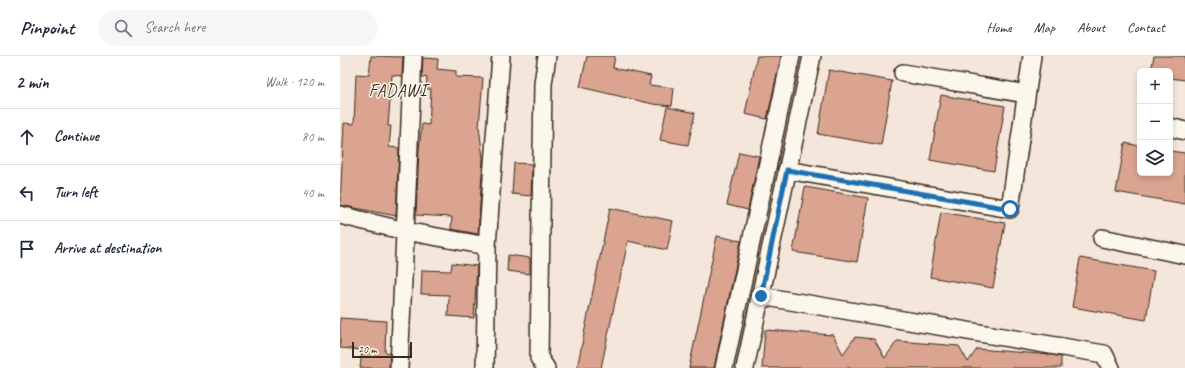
<!DOCTYPE html>
<meta charset="utf-8">
<style>
body{margin:0;font-family:Caveat,sans-serif;background:#f6f6f7;color:#1f2937}
.controls{position:absolute;right:12px;top:12px;display:grid;overflow:hidden;border-radius:6px;box-shadow:0 2px 6px #0003}
.controls button{width:36px;height:36px;display:grid;place-items:center;padding:0;border:0;border-bottom:1px solid #e0e1e3;background:#fff;color:#1f2937;font:20px sans-serif}
.scale{position:absolute;left:12px;bottom:10px;width:60px;box-sizing:border-box;padding-left:4px;border:2px solid #3b2a1e;border-top:0;font-size:11px;line-height:14px;white-space:nowrap;color:#3b2a1e;-webkit-text-stroke:3px #fbf7ec;paint-order:stroke}
.stop{position:absolute;width:12px;height:12px;margin:-9px;border:3px solid #1f6fb2;border-radius:50%;background:#fff}
.stop.end{background:#1f6fb2;border-color:#fff;box-shadow:0 1px 4px #0008}
.list{margin:0;padding:0;list-style:none}
h2{display:flex;justify-content:space-between;align-items:center;height:52px;margin:0;padding:0 16px;font-size:17px}
h2 small{font-size:13px;font-weight:400;color:#747a83}
.list li{display:grid;grid-template-columns:26px 1fr auto;gap:12px;align-items:center;box-sizing:border-box;height:56px;padding:0 16px;border-top:1px solid #e0e1e3}
.list b{display:block;font-size:15px;white-space:nowrap}
.list em{font-size:13px;font-style:normal;color:#747a83}
.icon{flex:none;width:22px;height:22px;fill:none;stroke:currentColor;stroke-width:2;stroke-linecap:round;stroke-linejoin:round}
.map{position:relative;flex:none;width:845px;height:312px;overflow:hidden}
header{display:flex;align-items:center;gap:24px;box-sizing:border-box;height:56px;padding:0 20px;background:#fff;border-bottom:1px solid #e0e1e3}
header strong{font-size:19px}
nav{display:flex;gap:22px;margin-inline-start:auto;font-size:14px}
.search{width:280px;height:36px;background:#f6f6f7;display:flex;align-items:center;gap:10px;box-sizing:border-box;padding:0 14px;border-radius:22px;color:#747a83;font-size:15px}
main{display:flex}
aside{flex:1;background:#fff}
.map>svg:first-child{display:block}
.building{fill:#daa490;stroke:#3b2a1e}
.lines{fill:none;stroke-linecap:round;stroke-linejoin:round}
.street-casing{stroke:#3b2a1e;stroke-width:20}
.street{stroke:#fbf7ec;stroke-width:17}
.route{stroke:#1f6fb2;stroke-width:5}
.labels{text-anchor:middle;dominant-baseline:central;stroke-width:3;stroke-linejoin:round;paint-order:stroke}
.neighbourhood-label{font-size:17px;letter-spacing:1px;fill:#3b2a1e;stroke:#fbf7ec}
</style>
<header>
<strong>Pinpoint</strong>
<div class="search"><svg class="icon" aria-label="search" viewBox="0 0 24 24"><circle cx="10" cy="10" r="6"/><path d="M15 15l6 6"/></svg>Search here</div>
<nav><a>Home</a><a>Map</a><a>About</a><a>Contact</a></nav>
</header>
<main>
<aside>
<h2>2 min<small>Walk · 120 m</small></h2>
<ul class="list">
<li><svg class="icon" aria-label="ahead" viewBox="0 0 24 24"><path d="M12 20V5M6 11l6-6 6 6"/></svg><div><b>Continue</b></div><em>80 m</em></li>
<li><svg class="icon" aria-label="left" viewBox="0 0 24 24"><path d="M17 20v-9H6M10 6l-5 5 5 5"/></svg><div><b>Turn left</b></div><em>40 m</em></li>
<li><svg class="icon" aria-label="arrive" viewBox="0 0 24 24"><path d="M6 21V4h12l-3 4 3 4H6"/></svg><div><b>Arrive at destination</b></div></li>
</ul>
</aside>
<div class="map">
<svg width="845" height="312" viewBox="0 0 845 312">
<rect width="100%" height="100%" fill="#f4e6da"/>
<filter id="ink" filterUnits="userSpaceOnUse"><feTurbulence type="fractalNoise" baseFrequency=".025" numOctaves="2"/><feDisplacementMap in="SourceGraphic" scale="8" xChannelSelector="R" yChannelSelector="G"/><feConvolveMatrix kernelMatrix="1 2 1 2 8 2 1 2 1" color-interpolation-filters="sRGB"/></filter>
<g filter="url(#ink)">
<!-- building -->
<path class="building" d="M31,0L63,1L62,20L52,19L48,70H51L49,91L59,92L56,160L0,149L4,67L14,68L16,18L29,19Z
M247,0H275L273,12L311,20L309,29L334,32L332,50L313,48L240,31Z
M417,0H441L427,63L405,58Z
M814,0H845V24L830,22V15H811Z
M83,2L98,3L97,13L116,15V21L143,22L139,71L143,102L138,178L111,173L112,161L76,159L79,93L82,68L89,69L91,33H86L87,22L82,21Z
M489,14L552,25L541,89L478,78Z
M601,39L665,50L654,115L590,104Z
M327,51L355,57L348,89L320,84Z
M785,87L800,90V117H830V95L845,97V148L776,136Z
M399,96L419,100L408,154L387,149Z
M174,107L192,108L191,140L172,138Z
M465,131L528,142L517,206L453,196Z
M270,152L333,165L327,194L288,185L261,312H237Z
M601,156L665,167L653,232L590,221Z
M377,180L401,185L374,312H349Z
M168,199L190,202V218L167,215Z
M740,202L814,215L806,264L732,251Z
M112,207L137,210L134,262L108,260L109,239L81,238L82,214L111,215Z
M0,262L46,265L45,296L50,297L49,312H20L22,294L0,292Z
M425,274L493,279L503,298L515,281L534,283L545,302L557,285L619,290L628,306L637,293L712,299L721,301V312H422Z"/>
<g class="lines">
<defs>
<path id="street" d="M563,17L686,38
M830,71L845,75
M447,114L670,153L692,0
M0,159L65,175L147,190
M762,182L845,199
M421,240L764,298L771,312
M59,312L73,0
M145,312L147,190L161,0
M206,312L199,302L203,28L207,0
M384,312L451,0
M405,312L472,0"/>
</defs>
<!-- street casing -->
<use href="#street" class="street-casing"/>
<!-- street -->
<use href="#street" class="street"/>
</g>
</g>
<g class="lines" filter="url(#ink)">
<!-- route -->
<path class="route" d="M421,240L447,114L670,153"/>
</g>
<g class="labels">
<!-- neighbourhood labels -->
<g class="neighbourhood-label">
<text x="58" y="34">FADAWI</text>
</g>
</g>
</svg>
<div class="controls">
<button>+</button>
<button>−</button>
<button><svg class="icon" aria-label="layers" viewBox="0 0 24 24"><path d="M12 4l9 5-9 5-9-5zM3 14l9 5 9-5"/></svg></button>
</div>
<div class="scale">20 m</div>
<div class="stop" style="left:670px;top:153px"></div>
<div class="stop end" style="left:421px;top:240px"></div>
</div>
</main>
